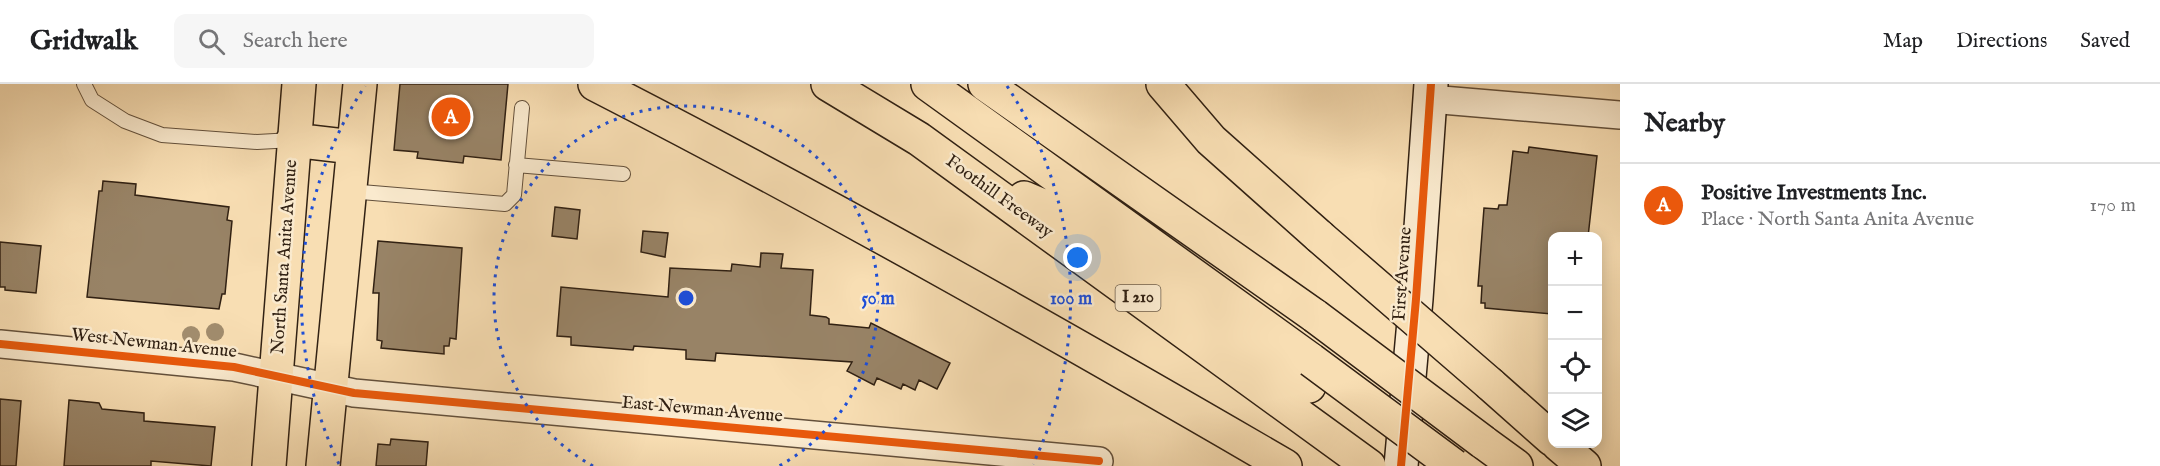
<!DOCTYPE html>
<meta charset="utf-8">
<style>
body{margin:0;font-family:"IM FELL English",serif;background:#f6f6f6;color:#202124}
.controls{position:absolute;right:18px;bottom:18px;display:grid;overflow:hidden;border-radius:12px;box-shadow:0 3px 15px #0003}
.controls button{width:54px;height:54px;display:grid;place-items:center;padding:0;border:0;border-bottom:2px solid #e0e0e0;background:#fff;color:#202124;font:30px sans-serif}
.you{position:absolute;left:1078px;top:174px;width:21px;height:21px;margin:-15px;border:4px solid #fff;border-radius:50%;background:#1a73e8;box-shadow:0 0 0 9px #1a73e833}
.badge{display:grid;place-items:center;width:39px;height:39px;border-radius:50%;background:#ea580c;color:#fff;font-size:20px;font-weight:700}
.pin{position:absolute;translate:-50% -50%;border:3px solid #fff;box-shadow:0 2px 6px #0006}
.list{margin:0;padding:0;list-style:none}
h2{display:flex;justify-content:space-between;align-items:center;height:78px;margin:0;padding:0 24px;font-size:26px}
h2 small{font-size:20px;font-weight:400;color:#757577}
.list li{display:grid;grid-template-columns:39px 1fr auto;gap:18px;align-items:center;box-sizing:border-box;height:84px;padding:0 24px;border-top:2px solid #e0e0e0}
.list b{display:block;font-size:22px;white-space:nowrap}
.list p{margin:0;font-size:20px;white-space:nowrap;color:#757577}
.list em{font-size:20px;font-style:normal;color:#757577}
.icon{flex:none;width:33px;height:33px;fill:none;stroke:currentColor;stroke-width:2;stroke-linecap:round;stroke-linejoin:round}
.map{position:relative;flex:none;width:1620px;height:382px;overflow:hidden}
header{display:flex;align-items:center;gap:36px;box-sizing:border-box;height:84px;padding:0 30px;background:#fff;border-bottom:2px solid #e0e0e0}
header strong{font-size:28px}
nav{display:flex;gap:33px;margin-inline-start:auto;font-size:21px}
.search{width:420px;height:54px;background:#f6f6f6;display:flex;align-items:center;gap:15px;box-sizing:border-box;padding:0 21px;border-radius:12px;color:#757577;font-size:22px}
main{display:flex}
aside{flex:1;background:#fff}
.map>svg:first-child{display:block}
.building{fill:#988366;stroke:#312113;stroke-width:1.5}
.lines{fill:none;stroke-linecap:round;stroke-linejoin:round}
.lane-casing{stroke:#63503b;stroke-width:16}
.street-casing{stroke:#63503b;stroke-width:30}
.secondary-casing{stroke:#312113;stroke-width:36}
.primary-casing{stroke:#312113;stroke-width:36}
.highway-casing{stroke:#312113;stroke-width:36}
.lane{stroke:#faeace;stroke-width:14}
.street{stroke:#faeace;stroke-width:27}
.secondary{stroke:#faeace;stroke-width:33}
.primary{stroke:#f8deb3;stroke-width:33}
.highway{stroke:#f8deb3;stroke-width:33}
.highway-bridge-casing{stroke:#312113;stroke-width:36;stroke-linecap:butt}
.highway-bridge{stroke:#f8deb3;stroke-width:33}
.cycleway-casing{stroke:#faeace;stroke-width:11}
.cycleway{stroke:#e8590c;stroke-width:8}
.tree{fill:#a18c6d}
.ring{fill:none;stroke:#1d4ed8;stroke-width:3;stroke-dasharray:3 6}
.labels{text-anchor:middle;dominant-baseline:central;stroke-width:5;stroke-linejoin:round;paint-order:stroke}
.shield{fill:#faeace;stroke:#6d5d4b;stroke-width:1.5}
.shield-label{font-size:16px;font-weight:bold;fill:#312113}
.street-label{font-size:18px;fill:#312113;stroke:#faeace}
.centre{fill:#1d4ed8;stroke:#faeace;stroke-width:3}
.ring-label{font-size:18px;text-anchor:middle;font-weight:bold;fill:#1d4ed8;stroke:#faeace;stroke-width:5;stroke-linejoin:round;paint-order:stroke}
</style>
<header>
<strong>Gridwalk</strong>
<div class="search"><svg class="icon" aria-label="search" viewBox="0 0 24 24"><circle cx="10" cy="10" r="6"/><path d="M15 15l6 6"/></svg>Search here</div>
<nav><a>Map</a><a>Directions</a><a>Saved</a></nav>
</header>
<main>
<div class="map">
<svg width="1620" height="382" viewBox="0 0 1620 382">
<rect width="100%" height="100%" fill="#f8deb3"/>
<filter id="stains"><feTurbulence type="fractalNoise" baseFrequency=".00333" numOctaves="4"/><feColorMatrix values="0 0 0 0 .2 0 0 0 0 .09 0 0 0 0 .02 0 0 0 .5 -.17"/></filter>
<radialGradient id="worn" r=".72"><stop offset=".6" stop-color="#630" stop-opacity="0"/><stop offset="1" stop-color="#630" stop-opacity=".3"/></radialGradient>
<!-- building -->
<path class="building" d="M400,0H508L501,76L464,72L463,79L417,74L418,68L394,66Z
M1529,63L1597,72L1588,153H1552V230L1485,224V219H1481L1482,202H1478L1484,124L1498,125L1499,121H1507L1513,67L1528,69Z
M103,97L136,100L135,111L229,123L227,136L232,137L225,210H222L219,225L87,213L99,107H102Z
M555,123L580,126L577,155L552,152Z
M643,147L668,149L665,173L641,168Z
M378,157L462,164L456,255L450,254L449,262H444V270L381,264L382,257L377,256L379,209H373Z
M0,158L41,162L36,209L5,206V203H0Z
M761,169L783,170L781,184L813,186L810,231L826,233L829,235V240L869,244L871,239L950,279L937,305L919,296L915,306L903,300L901,305L877,294L874,301L847,287L852,278L716,269L715,277L686,275V266L634,262L633,266L571,261V253L557,252L561,203L668,213L670,184L731,187L732,180L760,183Z
M0,315L21,317L16,382H0Z
M69,316L99,319L102,325L144,329V337L215,343L211,382L151,377V382H64Z
M391,355L428,358L426,382H376L378,360L390,361Z"/>
<g class="lines">
<defs>
<path id="lane" d="M84,0L92,16L125,37L162,51L257,58L293,56
M516,81L623,90
M349,107L505,120L514,111L522,24"/>
<path id="street" d="M1430,15L1620,31
M0,260L234,283L354,309L1099,377"/>
<path id="secondary" d="M1401,382L1416,215L1431,0"/>
<path id="primary" d="M293,56L353,63
M269,382L299,0
M323,382L360,0"/>
<path id="highway" d="M595,0C829,120 1058,250 1285,382
M828,0L919,55L1369,382
M928,0L1311,276
M985,0L1315,232
M1163,0L1211,56L1320,153
M1024,114L1078,137L1309,302
M1490,300L1552,355
M1483,358L1516,382
M1558,360L1584,382"/>
</defs>
<!-- lane casing -->
<use href="#lane" class="lane-casing"/>
<!-- street casing -->
<use href="#street" class="street-casing"/>
<!-- secondary casing -->
<use href="#secondary" class="secondary-casing"/>
<!-- primary casing -->
<use href="#primary" class="primary-casing"/>
<!-- highway casing -->
<use href="#highway" class="highway-casing"/>
<!-- lane -->
<use href="#lane" class="lane"/>
<!-- street -->
<use href="#street" class="street"/>
<!-- secondary -->
<use href="#secondary" class="secondary"/>
<!-- primary -->
<use href="#primary" class="primary"/>
<!-- highway -->
<use href="#highway" class="highway"/>
<defs>
<path id="highway-bridge" d="M1320,153L1490,300
M1315,232L1483,358
M1311,276L1454,382"/>
</defs>
<!-- highway-bridge casing -->
<use href="#highway-bridge" class="highway-bridge-casing"/>
<!-- highway-bridge -->
<use href="#highway-bridge" class="highway-bridge"/>
<defs>
<path id="cycleway" d="M0,260L234,283L354,309L1099,377
M1401,382L1416,215L1431,0"/>
</defs>
<!-- cycleway casing -->
<use href="#cycleway" class="cycleway-casing"/>
<!-- cycleway -->
<use href="#cycleway" class="cycleway"/>
</g>
<!-- trees -->
<g class="tree">
<circle cx="215" cy="248" r="9"/>
<circle cx="191" cy="251" r="9"/>
</g>
<!-- distance rings -->
<g class="ring">
<path d="M593 382A192 192 0 1 1 779 382"/>
<path d="M339 380A385 385 0 0 1 365 2M1007 2A385 385 0 0 1 1033 380"/>
</g>
<g class="labels">
<!-- shield labels -->
<rect class="shield" x="1115.5" y="201" width="45" height="26" rx="4.5"/>
<g class="shield-label">
<text x="1138" y="214">I 210</text>
</g>
<!-- street labels -->
<g class="street-label">
<text transform="translate(999 113) rotate(36)">Foothill Freeway</text>
<text transform="translate(285 173) rotate(-86)">North Santa Anita Avenue</text>
<text transform="translate(1403 190) rotate(-86)">First Avenue</text>
<text transform="translate(154 260) rotate(6)">West Newman Avenue</text>
<text transform="translate(702 326) rotate(5)">East Newman Avenue</text>
</g>
</g>
<circle cx="686" cy="214" r="9" class="centre"/>
<g class="ring-label">
<text x="878" y="220">50 m</text>
<text x="1071" y="220">100 m</text>
</g>
<rect width="100%" height="100%" filter="url(#stains)"/>
<rect width="100%" height="100%" fill="url(#worn)"/>
</svg>
<div class="controls">
<button>+</button>
<button>−</button>
<button><svg class="icon" aria-label="locate" viewBox="0 0 24 24"><circle cx="12" cy="12" r="6"/><path d="M12 2v4M12 18v4M2 12h4M18 12h4"/></svg></button>
<button><svg class="icon" aria-label="layers" viewBox="0 0 24 24"><path d="M12 4l9 5-9 5-9-5zM3 14l9 5 9-5"/></svg></button>
</div>
<div class="you"></div>
<div class="pin badge" style="left:451px;top:33px">A</div>
</div>
<aside>
<h2>Nearby<small></small></h2>
<ul class="list">
<li><span class="badge">A</span><div><b>Positive Investments Inc.</b><p>Place · North Santa Anita Avenue</p></div><em>170 m</em></li>
</ul>
</aside>
</main>
